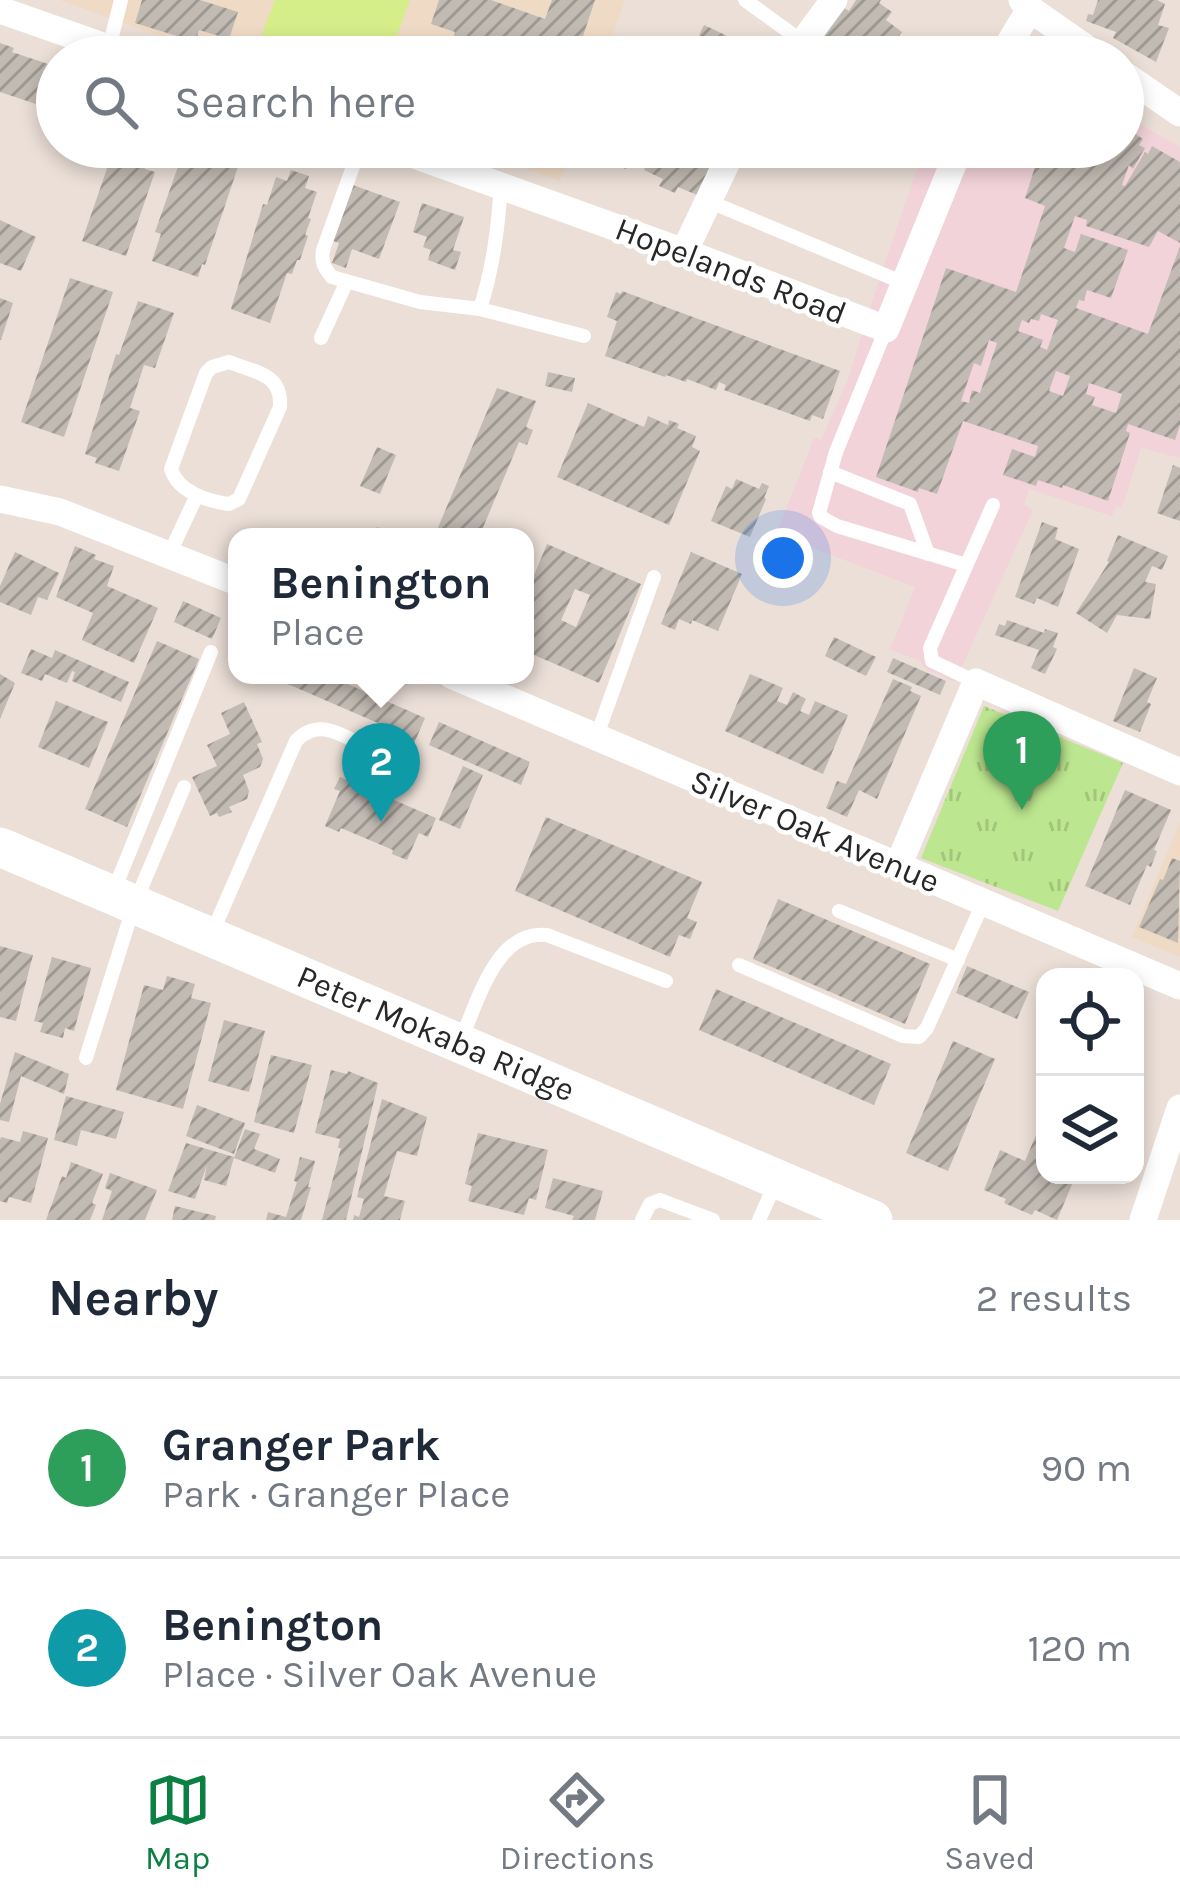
<!DOCTYPE html>
<meta charset="utf-8">
<style>
body{margin:0;font-family:Karla,sans-serif;background:#f2f2f3;color:#1f2937}
.controls{position:absolute;right:36px;bottom:36px;display:grid;overflow:hidden;border-radius:24px;box-shadow:0 6px 18px #0003}
.controls button{width:108px;height:108px;display:grid;place-items:center;padding:0;border:0;border-bottom:3px solid #e0e1e3;background:#fff;color:#1f2937;font:60px sans-serif}
.you{position:absolute;left:783px;top:558px;width:42px;height:42px;margin:-30px;border:9px solid #fff;border-radius:50%;background:#1a73e8;box-shadow:0 0 0 18px #1a73e833}
.badge{display:grid;place-items:center;width:78px;height:78px;border-radius:50%;background:#0b8043;color:#fff;font-size:39px;font-weight:700}
.pin{position:absolute;translate:-50% -99px;filter:drop-shadow(0 3px 6px #0008)}
.pin::after{content:'';position:absolute;top:63px;width:42px;height:36px;background:inherit;clip-path:polygon(0 0,100% 0,50% 100%)}
.popup{position:absolute;left:228px;top:528px;width:306px;height:156px;box-sizing:border-box;display:grid;place-content:center;border-radius:24px;background:#fff;filter:drop-shadow(0 3px 9px #0005);font-size:39px;white-space:nowrap;color:#747a83}
.popup b{font-size:45px;color:#1f2937}
.popup::after{content:'';position:absolute;left:50%;top:100%;margin-left:-24px;border:24px solid transparent;border-top-color:#fff}
.list{margin:0;padding:0;list-style:none}
h2{display:flex;justify-content:space-between;align-items:center;height:156px;margin:0;padding:0 48px;font-size:51px}
h2 small{font-size:39px;font-weight:400;color:#747a83}
.list li{display:grid;grid-template-columns:78px 1fr auto;gap:36px;align-items:center;box-sizing:border-box;height:180px;padding:0 48px;border-top:3px solid #e0e1e3}
.list b{display:block;font-size:45px;white-space:nowrap}
.list p{margin:0;font-size:39px;white-space:nowrap;color:#747a83}
.list em{font-size:39px;font-style:normal;color:#747a83}
.icon{flex:none;width:66px;height:66px;fill:none;stroke:currentColor;stroke-width:2;stroke-linecap:round;stroke-linejoin:round}
.map{position:relative;flex:none;width:1180px;height:1220px;overflow:hidden}
.search{position:absolute;background:#fff;box-shadow:0 6px 18px #0003;left:36px;right:36px;top:36px;height:132px;display:flex;align-items:center;gap:30px;box-sizing:border-box;padding:0 42px;border-radius:66px;color:#747a83;font-size:45px}
.sheet{height:516px;background:#fff}
nav{display:flex;justify-content:space-around;align-items:center;box-sizing:border-box;height:168px;border-top:3px solid #e0e1e3;background:#fff;font-size:33px;color:#747a83}
nav a{display:grid;justify-items:center;gap:6px}
nav .on{color:#0b8043}
.map>svg:first-child{display:block}
.education{fill:#efdac5}
.medical{fill:#f3d3da}
.grass{fill:url(#grass-tufts)}
.pitch{fill:#d5ee8a}
.building{fill:url(#building-hatch);fill-rule:evenodd}
.lines{fill:none;stroke-linecap:round;stroke-linejoin:round}
.lane{stroke:#fff;stroke-width:14}
.street{stroke:#fff;stroke-width:27}
.secondary{stroke:#fff;stroke-width:39}
.labels{text-anchor:middle;dominant-baseline:central;stroke-width:9;stroke-linejoin:round;paint-order:stroke}
.street-label{font-size:33px;fill:#272727;stroke:#fff}
</style>
<div class="map">
<svg width="1180" height="1220" viewBox="0 0 1180 1220">
<defs>
<pattern id="grass-tufts" width="24" height="20" patternUnits="userSpaceOnUse" patternTransform="scale(3)"><rect width="24" height="20" fill="#bce68f"/><path d="M3 7l-1-3M5 7V3M7 7l1-3M15 17l-1-3M17 17v-4M19 17l1-3" fill="none" stroke="#a2c57b"/></pattern>
<pattern id="building-hatch" width="6" height="6" patternUnits="userSpaceOnUse" patternTransform="scale(3)"><rect width="6" height="6" fill="#c2bbb3"/><path d="M-1 1l2-2M0 6l6-6M5 7l2-2" fill="none" stroke="#9e9892"/></pattern>
</defs>
<rect width="100%" height="100%" fill="#ebdfd7"/>
<!-- education -->
<path class="education" d="M60,0H625L605,57H218Z
M467,147H573L560,181Z
M1180,822V957L1132,937Z"/>
<!-- medical -->
<path class="medical" d="M1123,109L1135,116L1133,120L1180,147V458L1141,448L1122,508L1116,506L1112,516L1029,489L1024,504L1033,510L955,682L926,669L919,660L890,650L915,587L776,534L814,438L821,440L848,379L879,279L925,147H1123Z"/>
<!-- grass -->
<path class="grass" d="M984,706L1123,763L1058,911L921,858Z"/>
<!-- pitch -->
<path class="pitch" d="M275,0H410L389,57H253Z"/>
<!-- building -->
<path class="building" d="M142,0H200L238,12L229,39L199,30L196,42L135,23Z
M439,0H491L545,19L552,0H595L576,57H525L477,39L475,45L453,38L455,32L431,24Z
M856,0H881L879,3L892,12L886,20L902,32L884,57H817L809,51L841,6L849,11Z
M1098,0H1157L1165,4L1158,25L1169,28L1156,62L1113,38L1116,32L1086,21L1088,14L1093,15Z
M704,25L772,57H721L695,44Z
M928,36L949,52L957,41L970,51L965,57H913Z
M612,39L637,48L634,57H606Z
M0,43L14,48L12,52L57,67V111L0,92Z
M1134,133L1143,139L1139,145L1145,148L1133,169L1129,165L1122,185L1125,186L1145,152L1148,154L1152,146L1180,162V243L1158,231L1149,247L1086,226L1087,220L1075,216L1064,248L1075,252L1081,234L1128,250L1111,298L1087,290L1084,301L1079,300L1076,308L1148,334L1180,246V425L1175,440L1128,424L1126,431L1130,433L1108,501L1063,485L1062,488L1038,480L1036,486L1003,475L1012,449L1035,457L1038,446L963,421L937,494L919,488L918,492L876,477L946,268L1016,292L1045,206L1025,198L1035,167L1038,168L1045,147H1075L1110,158L1115,147H1123V140L1128,142ZM1041,314L1058,320L1047,350L1040,347L1043,340L1018,331L1022,320L1029,323L1031,319L1039,321ZM989,340L997,343L980,393L972,390L969,403L961,401L974,363L981,366ZM1056,371L1070,376L1063,396L1049,391ZM1089,383L1122,394L1116,413L1092,405L1095,397L1086,394Z
M190,147H242L237,160L240,161L205,265L202,264L198,277L152,261L161,234L155,232L181,158L186,159Z
M587,147H635L626,169L584,153Z
M655,147H720L697,195L678,187L675,193L659,186L663,179L644,170Z
M129,156L139,157L145,169L155,172L126,256L82,241L111,157L122,160Z
M291,170L309,176L305,188L317,192L308,218L311,219L305,235L308,236L300,260H297L292,274L287,273L270,323L231,309L263,204L267,205L276,177L287,181Z
M353,185L400,202L379,259L352,249L346,268L332,263L339,243L333,241Z
M422,203L464,217L453,250L461,252L455,270L428,260L431,250L423,247L427,237L413,232Z
M0,220L36,237L21,271L0,263Z
M70,278L113,292L64,437L21,422Z
M622,291L840,371L823,419L812,415L810,421L724,390L726,385L719,382L716,390L687,379L686,382L666,375L665,377L605,356L617,321L607,317L616,292L621,294Z
M0,298L13,303L1,340H0Z
M138,301L174,313L155,368L144,365L130,408L140,411L119,471L95,463L97,458L85,454L116,354L119,355Z
M548,372L575,378L572,392L545,386Z
M497,388L536,401L526,427L533,430L527,445L519,442L479,537H434Z
M588,403L644,427L648,416L668,425L669,420L679,424L677,428L696,436L692,447L700,451L669,525L557,477Z
M377,447L396,455L380,494L360,486Z
M1173,465L1180,468V521L1157,513Z
M736,479L759,489L762,483L769,486L764,498L766,499L750,537L711,521L726,486L732,489Z
M1042,522L1058,528L1055,539L1079,549L1058,607L1037,598L1034,604L1015,597Z
M377,527L400,537H357L361,528L374,533Z
M1118,535L1168,556L1162,570L1152,566L1145,582L1156,584L1150,619L1117,615L1107,633L1076,613L1109,562L1107,561Z
M547,544L641,584L599,683L525,651V597ZM575,589L590,595L576,627L561,620Z
M75,546L96,555L94,559L114,566L107,586L158,608L134,663L82,640L93,613L56,597Z
M15,552L59,573L47,600L38,597L31,615L0,602V586Z
M691,552L742,574L718,631L692,620L691,624L679,619L675,630L661,624Z
M183,601L221,618L212,639L174,622Z
M1007,620L1044,633L1045,629L1058,633L1053,647L1057,649L1045,674L1031,668L1039,650L995,635L999,624L1005,626Z
M834,637L876,657L866,676L825,656Z
M157,641L199,659L127,827L85,809Z
M31,649L52,658L55,650L129,682L121,702L72,681L75,672L72,671L67,683L45,674L42,681L21,673Z
M893,658L946,681L940,695L887,672Z
M1134,668L1157,678L1147,702L1151,704L1140,732L1113,721Z
M0,674L15,683L0,719Z
M750,674L783,688L777,701L787,705L793,692L806,699L800,711L809,715L815,701L848,715L823,774L725,731Z
M267,675H327L425,718L401,774L379,765L394,730Z
M893,679L912,687L910,691L921,696L877,799L859,790L847,817L826,808L837,781L846,784Z
M56,701L108,722L89,768L38,747Z
M244,702L262,742L257,744L263,759L260,767L243,775L249,791L247,799L229,807L232,812L219,817L217,813L210,816L192,777L217,766L207,745L230,734L221,713Z
M439,722L530,762L521,785L429,745Z
M463,766L483,775L460,829L439,820Z
M340,777L436,818L428,837L419,833L407,860L392,854L393,850L341,828L339,832L325,826L340,791L334,789Z
M1125,790L1171,810L1154,850L1157,851L1151,867L1147,865L1130,905L1085,886Z
M546,817L702,882L687,918L697,922L690,939L679,935L670,957L515,891Z
M1172,858L1180,861L1178,943L1139,927L1160,879L1163,880Z
M778,899L930,964L905,1024L753,959Z
M0,946L33,955L16,1021L0,1017Z
M52,957L91,968L74,1031L65,1028L63,1038L40,1032L43,1023L34,1021Z
M967,966L1029,992L1017,1019L956,993Z
M167,976L195,984L191,998L211,1003L183,1109L116,1090L144,985L163,990Z
M716,989L891,1064L874,1105L699,1030Z
M224,1020L265,1031L249,1092L208,1081Z
M953,1041L995,1059L948,1171L906,1153Z
M15,1052L69,1074L64,1094L21,1076L9,1122L0,1120V1104Z
M271,1055L312,1065L294,1133L254,1122Z
M331,1070L347,1074L348,1071L378,1083L346,1220H322L341,1148H338L340,1139L315,1133Z
M66,1096L124,1112L116,1139L81,1130L77,1146L54,1140Z
M382,1099L427,1117L417,1156L397,1151L384,1196L405,1201L400,1220H353L354,1215L359,1217L364,1199L357,1197Z
M197,1105L245,1123L234,1154L186,1136Z
M1045,1114V1158L1041,1168L1045,1170V1175H1057L1073,1182L1057,1220L1035,1210L1032,1215L1004,1203L1006,1199L984,1190L1000,1150L1025,1161Z
M245,1129L260,1134L254,1149L280,1159L275,1173L234,1158Z
M23,1131L48,1138L31,1203L9,1197L7,1203L0,1201V1140L1,1137L20,1142Z
M478,1133L548,1150L536,1200L529,1198L524,1215L468,1201L472,1186L465,1184Z
M186,1143L234,1157L226,1186L204,1180L207,1165L195,1199L168,1191Z
M300,1157L315,1161L308,1187H311L301,1220H266L268,1212L286,1217L297,1182L294,1181Z
M71,1162L103,1174L92,1203L96,1205L90,1220H46L62,1176L66,1178Z
M110,1173L157,1190L145,1220H102L112,1191L105,1188Z
M553,1178L603,1191L595,1220H572L574,1216L545,1208Z
M175,1206L216,1216L215,1220H172Z"/>
<g class="lines">
<!-- lane -->
<path class="lane" d="M745,0L803,42
M109,48L121,0
M360,147L323,250C321,262 324,268 332,277L420,302L480,309
M959,152L990,153L1002,147
M501,185C498,229 493,268 480,309L584,336
M708,201L904,283
M886,329L836,452L819,513L821,517L837,526L966,565
M321,338L347,281
M229,362C256,373 282,373 280,407L239,499L229,504C207,501 178,492 171,469L206,373L212,367Z
M830,472L910,504L928,554
M169,555L197,495
M976,682L932,661L930,648L993,505
M596,738L654,577
M114,890L211,652
M839,911L958,960
M212,933L296,741C318,717 342,735 366,747
M739,965L903,1036L919,1037L927,1028L983,903
M461,1039C478,1002 496,929 547,935L666,981
M86,1058L134,905L184,787
M642,1220L650,1204L660,1200L713,1220
M759,1220L775,1184"/>
<!-- street -->
<path class="street" d="M1022,0L1030,9L1099,57
M0,10L134,57
M792,57L834,0
M1001,57L1030,9
M1123,74L1180,113
M392,147L684,252L886,329L960,147
M684,252L734,147
M0,499L60,512L237,582
M451,675L1180,986
M898,866L976,682L1180,772
M1143,1220L1180,1108"/>
<!-- secondary -->
<path class="secondary" id="s1" d="M0,847L873,1220"/>
</g>
<g class="labels">
<!-- street labels -->
<g class="street-label">
<text transform="translate(731 271) rotate(21)">Hopelands Road</text>
<text transform="translate(815 831) rotate(23)">Silver Oak Avenue</text>
<text stroke="none"><textPath href="#s1" startOffset="474">Peter Mokaba Ridge</textPath></text>
</g>
</g>
</svg>
<div class="controls">
<button><svg class="icon" aria-label="locate" viewBox="0 0 24 24"><circle cx="12" cy="12" r="6"/><path d="M12 2v4M12 18v4M2 12h4M18 12h4"/></svg></button>
<button><svg class="icon" aria-label="layers" viewBox="0 0 24 24"><path d="M12 4l9 5-9 5-9-5zM3 14l9 5 9-5"/></svg></button>
</div>
<div class="you"></div>
<div class="pin badge" style="left:1022px;top:810px;background:#2e9e5b">1</div>
<div class="pin badge" style="left:381px;top:822px;background:#0f9aa8">2</div>
<div class="popup"><b>Benington</b>Place</div>
<div class="search"><svg class="icon" aria-label="search" viewBox="0 0 24 24"><circle cx="10" cy="10" r="6"/><path d="M15 15l6 6"/></svg>Search here</div>
</div>
<section class="sheet">
<h2>Nearby<small>2 results</small></h2>
<ul class="list">
<li><span class="badge" style="background:#2e9e5b">1</span><div><b>Granger Park</b><p>Park · Granger Place</p></div><em>90 m</em></li>
<li><span class="badge" style="background:#0f9aa8">2</span><div><b>Benington</b><p>Place · Silver Oak Avenue</p></div><em>120 m</em></li>
</ul>
</section>
<nav>
<a class="on"><svg class="icon" aria-label="map" viewBox="0 0 24 24"><path d="M3 6l6-2 6 2 6-2v14l-6 2-6-2-6 2zM9 4v14M15 6v14"/></svg>Map</a>
<a><svg class="icon" aria-label="directions" viewBox="0 0 24 24"><path d="M12 3l9 9-9 9-9-9zM9 14v-3h6M13 9l2 2-2 2"/></svg>Directions</a>
<a><svg class="icon" aria-label="saved" viewBox="0 0 24 24"><path d="M7 4h10v16l-5-4-5 4z"/></svg>Saved</a>
</nav>
